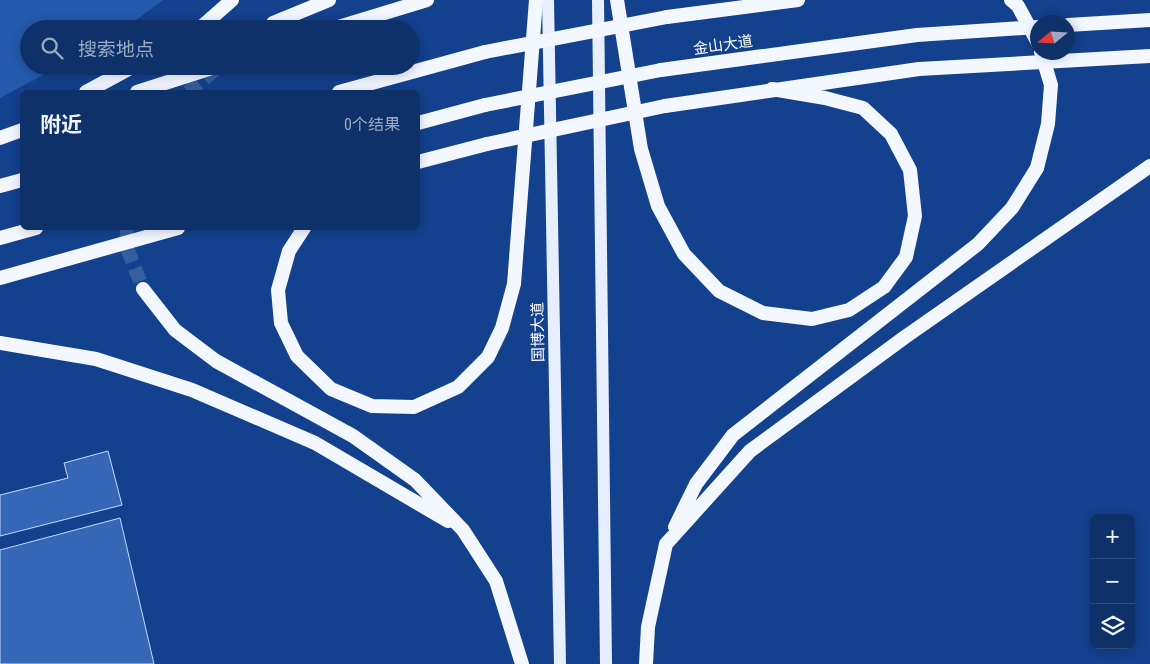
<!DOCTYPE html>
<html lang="zh">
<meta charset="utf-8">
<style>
body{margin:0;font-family:"Roboto Condensed","Noto Sans SC",sans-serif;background:#1c3d72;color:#f1f3f6}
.controls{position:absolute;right:15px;bottom:15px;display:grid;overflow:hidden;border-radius:8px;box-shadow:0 2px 12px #0003}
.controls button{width:45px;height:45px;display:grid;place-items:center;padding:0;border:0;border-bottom:1px solid #2e4c7e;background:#0e316a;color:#f1f3f6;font:25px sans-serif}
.compass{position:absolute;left:1030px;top:15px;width:45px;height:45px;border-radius:50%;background:#0e316a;box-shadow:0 2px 12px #0003;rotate:252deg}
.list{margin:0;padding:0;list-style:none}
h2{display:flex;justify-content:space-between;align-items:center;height:65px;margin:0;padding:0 20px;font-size:21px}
h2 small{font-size:16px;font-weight:400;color:#9ba9c1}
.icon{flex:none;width:28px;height:28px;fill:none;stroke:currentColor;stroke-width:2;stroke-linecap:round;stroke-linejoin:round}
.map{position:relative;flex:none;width:1150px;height:664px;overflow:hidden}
.search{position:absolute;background:#0e316a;box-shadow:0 2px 12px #0003;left:20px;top:20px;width:400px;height:55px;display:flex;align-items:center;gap:12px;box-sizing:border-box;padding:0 18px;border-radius:28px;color:#9ba9c1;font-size:19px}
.panel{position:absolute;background:#0e316a;box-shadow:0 2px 12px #0003;left:20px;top:90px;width:400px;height:140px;border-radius:8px}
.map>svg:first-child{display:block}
.green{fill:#2559ae}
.building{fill:#3667b6;stroke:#c4dafc}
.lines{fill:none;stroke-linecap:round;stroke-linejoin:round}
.trunk-tunnel{stroke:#365e9f;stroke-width:14;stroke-dasharray:14 7;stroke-linecap:butt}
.primary{stroke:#e7efff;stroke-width:12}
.trunk{stroke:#f3f7ff;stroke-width:14}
.trunk-bridge{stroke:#f3f7ff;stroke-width:14}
.labels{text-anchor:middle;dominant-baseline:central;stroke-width:5;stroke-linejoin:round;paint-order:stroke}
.street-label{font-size:15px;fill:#fff;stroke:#13418e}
</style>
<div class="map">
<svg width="1150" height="664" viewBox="0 0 1150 664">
<rect width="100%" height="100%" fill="#13418e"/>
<!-- green -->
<path class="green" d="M0,0H163L124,29H29V66H60L0,98Z"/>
<!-- building -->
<path class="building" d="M108,451L122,505L0,536V495L68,478L64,463Z
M120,518L154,664H0V550Z"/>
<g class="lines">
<!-- trunk-tunnel -->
<path class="trunk-tunnel" d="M188,92L220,66
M127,228L126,245L143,289"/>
<!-- primary -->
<path class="primary" d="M548,0L560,664
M598,0L606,664"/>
<!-- trunk -->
<path class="trunk" d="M617,0L641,149L658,206L684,254L719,291L763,313L812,319L849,310L884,287L906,257L915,216L910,170L891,134L863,108L825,98L772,89
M667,17L798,0
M273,23L329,0
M1068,25L1150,20
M199,29L232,0
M332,29L427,0
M661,70L917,35L1038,27
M86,92L134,66
M137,92L218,66
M339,92L485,52
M665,106L919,69L1150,56
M418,123L485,105
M0,138L22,130
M418,162L487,144
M0,186L22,180
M304,228L289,251L278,290L281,323L297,356L331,389L372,406L414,407L458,387L488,357L502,328L514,284L536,0
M0,238L36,228
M0,278L178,228
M143,289L175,330L216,361L353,436L415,480L463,530L496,581L522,664
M0,343L96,359L192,390L315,443L448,521
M675,527L696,484L733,435L978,244L1012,208L1037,168
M646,664L648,627L666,544L750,451L905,337L1150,166"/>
<!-- trunk-bridge -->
<path class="trunk-bridge" d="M1011,0L1018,6L1038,43
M485,52L667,17
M485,105L661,70
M487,144L665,106
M1037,168L1048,124L1051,85L1041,52"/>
</g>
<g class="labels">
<!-- street labels -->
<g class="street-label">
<text transform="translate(723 45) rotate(-8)">金山大道</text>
<text transform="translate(538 332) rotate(-91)">国博大道</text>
</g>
</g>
</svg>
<div class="controls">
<button>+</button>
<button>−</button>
<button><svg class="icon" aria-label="layers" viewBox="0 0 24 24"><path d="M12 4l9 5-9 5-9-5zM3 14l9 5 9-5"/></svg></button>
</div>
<svg class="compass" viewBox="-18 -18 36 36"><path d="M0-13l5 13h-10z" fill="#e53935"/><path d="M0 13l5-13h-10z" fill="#9ba9c1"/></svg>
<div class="search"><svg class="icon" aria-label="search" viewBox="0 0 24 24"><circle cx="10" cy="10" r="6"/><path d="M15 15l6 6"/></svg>搜索地点</div>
<section class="panel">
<h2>附近<small>0个结果</small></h2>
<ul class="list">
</ul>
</section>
</div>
